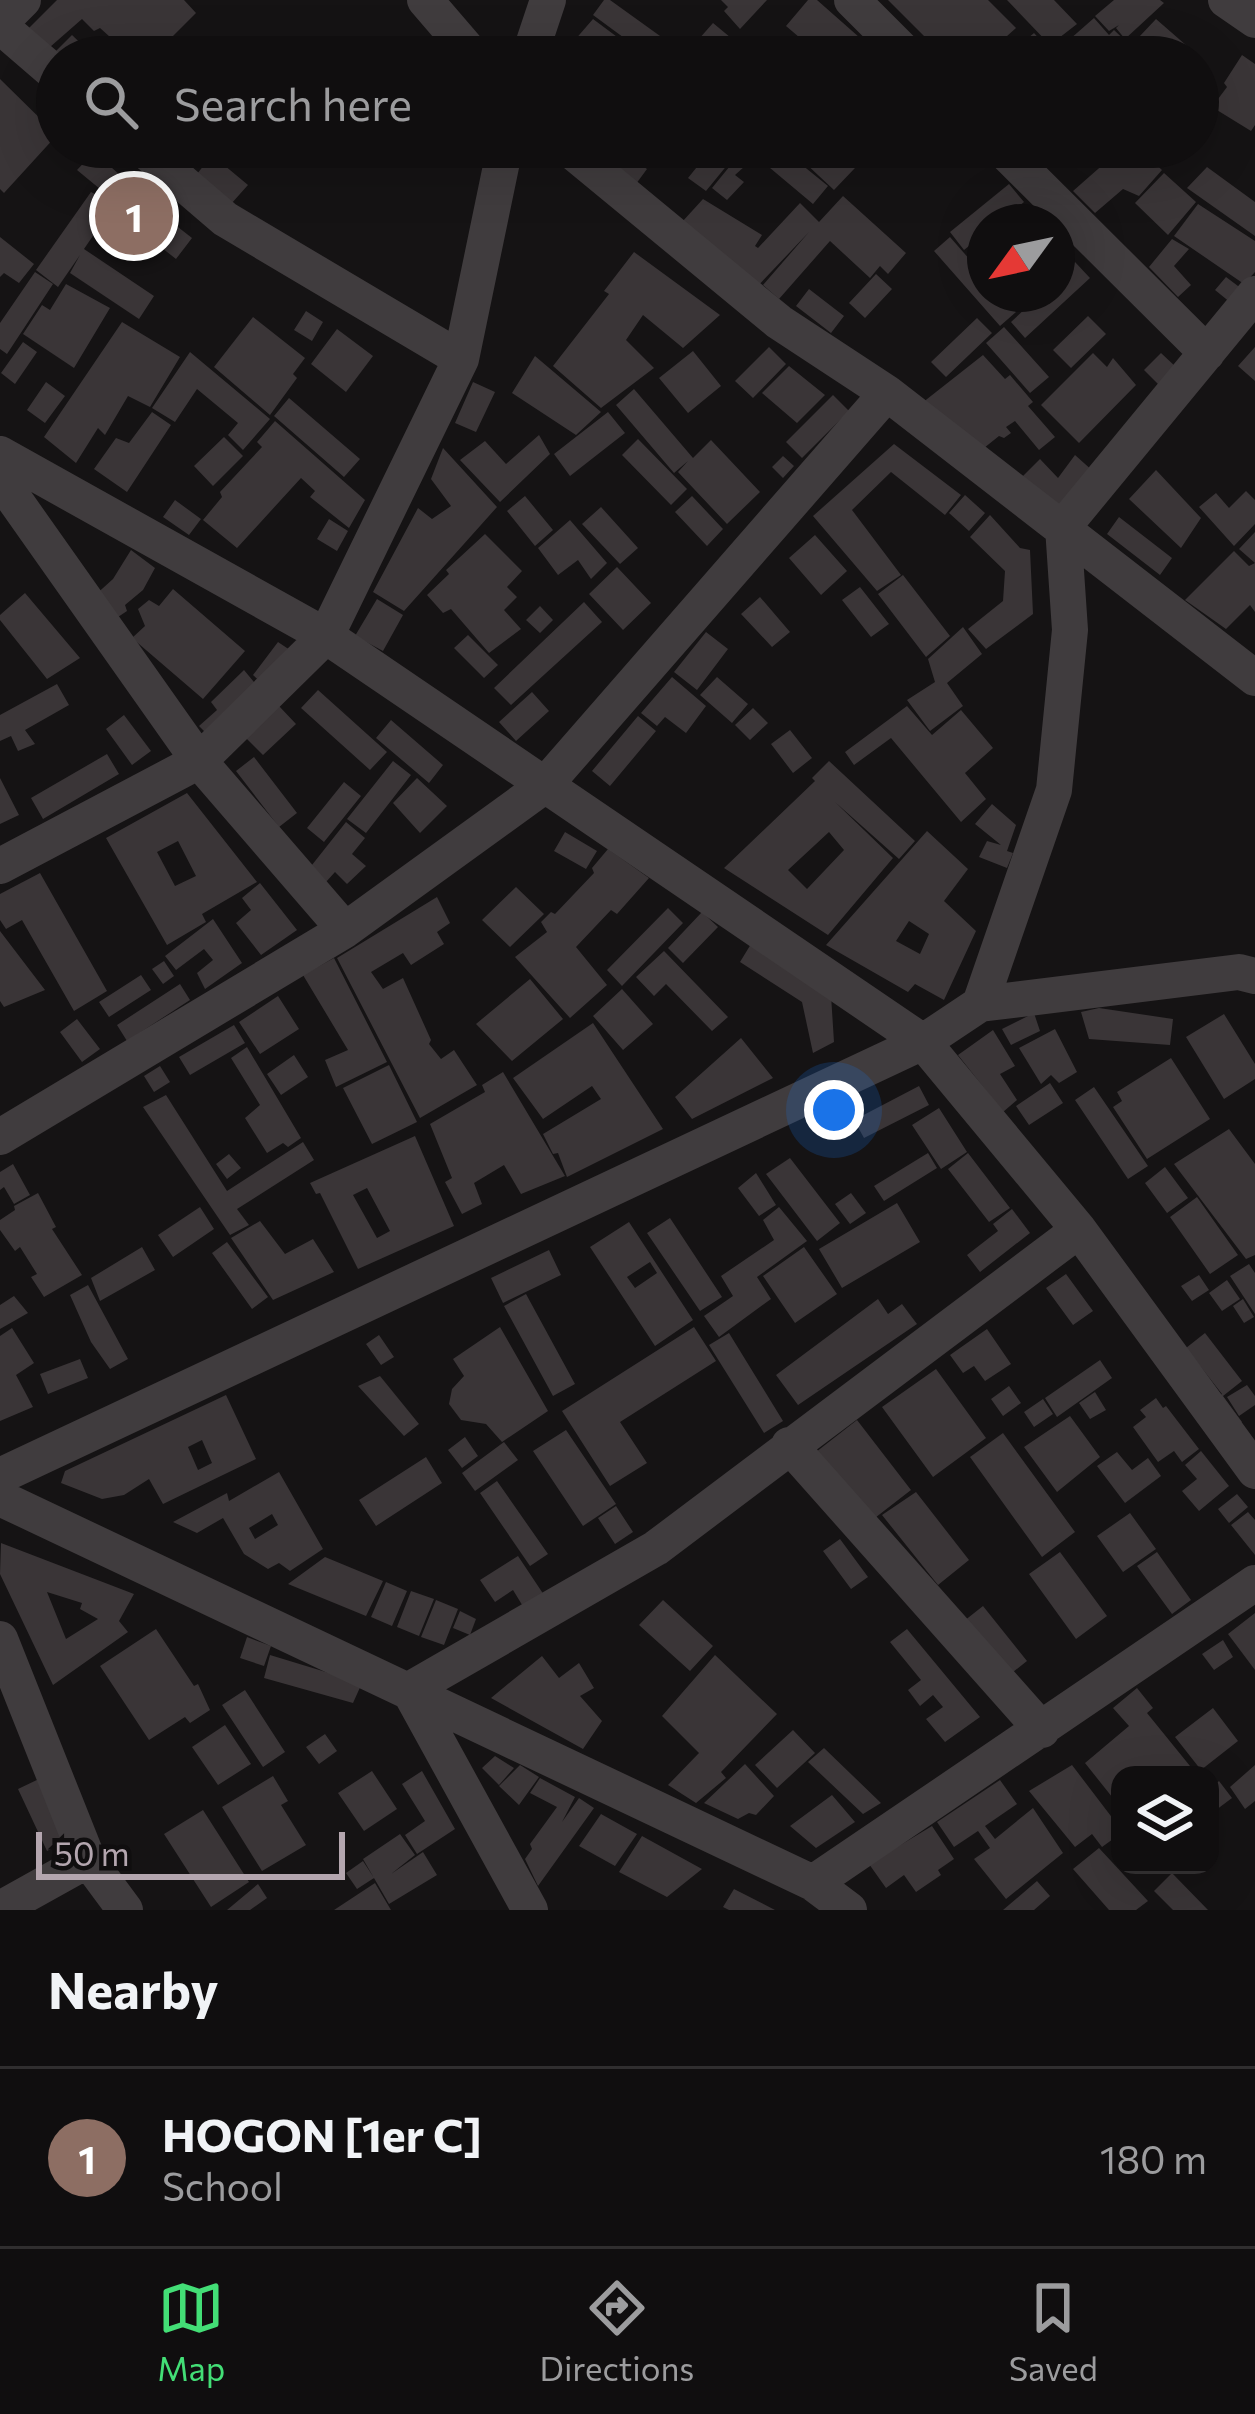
<!DOCTYPE html>
<style>
body{margin:0;font-family:Commissioner,sans-serif;background:#191718;color:#f1f3f6}
.controls{position:absolute;right:36px;bottom:36px;display:grid;overflow:hidden;border-radius:24px;box-shadow:0 12px 48px #0002}
.controls button{width:108px;height:108px;display:grid;place-items:center;padding:0;border:0;border-bottom:3px solid #302e2f;background:#100e0f;color:#f1f3f6;font:60px sans-serif}
.compass{position:absolute;left:967px;top:204px;width:108px;height:108px;border-radius:50%;background:#100e0f;box-shadow:0 12px 48px #0002;rotate:237deg}
.scale{position:absolute;left:36px;bottom:30px;width:309px;box-sizing:border-box;padding-left:12px;border:6px solid #b4a6af;border-top:0;font-size:33px;line-height:42px;white-space:nowrap;color:#b4a6af;-webkit-text-stroke:9px #100e0f;paint-order:stroke}
.you{position:absolute;left:834px;top:1110px;width:42px;height:42px;margin:-30px;border:9px solid #fff;border-radius:50%;background:#1a73e8;box-shadow:0 0 0 18px #1a73e833}
.badge{display:grid;place-items:center;width:78px;height:78px;border-radius:50%;background:#43de76;color:#fff;font-size:39px;font-weight:700}
.pin{position:absolute;translate:-50% -50%;border:6px solid #fff;box-shadow:0 3px 12px #0006}
.list{margin:0;padding:0;list-style:none}
h2{display:flex;justify-content:space-between;align-items:center;height:156px;margin:0;padding:0 48px;font-size:51px}
h2 small{font-size:39px;font-weight:400;color:#9c9c9e}
.list li{display:grid;grid-template-columns:78px 1fr auto;gap:36px;align-items:center;box-sizing:border-box;height:180px;padding:0 48px;border-top:3px solid #302e2f}
.list b{display:block;font-size:45px;white-space:nowrap}
.list p{margin:0;font-size:39px;white-space:nowrap;color:#9c9c9e}
.list em{font-size:39px;font-style:normal;color:#9c9c9e}
.icon{flex:none;width:66px;height:66px;fill:none;stroke:currentColor;stroke-width:2;stroke-linecap:round;stroke-linejoin:round}
.map{position:relative;flex:none;width:1255px;height:1910px;overflow:hidden}
.search{position:absolute;background:#100e0f;box-shadow:0 12px 48px #0002;left:36px;right:36px;top:36px;height:132px;display:flex;align-items:center;gap:30px;box-sizing:border-box;padding:0 42px;border-radius:66px;color:#9c9c9e;font-size:45px}
.sheet{height:336px;background:#100e0f}
nav{display:flex;justify-content:space-around;align-items:center;box-sizing:border-box;height:168px;border-top:3px solid #302e2f;background:#100e0f;font-size:33px;color:#9c9c9e}
nav a{display:grid;justify-items:center;gap:6px}
nav .on{color:#43de76}
.map>svg:first-child{display:block}
.building{fill:#3a3537;fill-rule:evenodd}
.lines{fill:none;stroke-linecap:round;stroke-linejoin:round}
.minor{stroke:#403c3e;stroke-width:36}
</style>
<div class="map">
<svg width="1255" height="1910" viewBox="0 0 1255 1910">
<rect width="100%" height="100%" fill="#151314"/>
<!-- building -->
<path class="building" d="M57,0H184L196,13L155,54L158,57H136L147,45L145,43L130,55L100,28L94,31L82,19L42,54L22,35Z
M604,0H610L667,41L656,57H650L593,15Z
M721,0H767L740,29L724,11L728,7Z
M808,0H817L868,45L857,57H808L813,49L786,26Z
M888,0H988L1016,28L997,45L1008,57H945Z
M1007,0H1054L1077,24L1050,45Z
M1114,0H1160L1164,3L1125,39L1116,28L1119,25L1109,31L1095,16Z
M1094,18L1109,35L1114,30L1135,50L1129,57H1070L1061,47Z
M593,19L644,57L600,54L574,57L567,49Z
M1156,19L1187,46L1178,57H1162L1139,37Z
M713,23L754,57H683Z
M1034,33L1046,46L1033,57H1022L1015,49Z
M72,35L95,57H58L54,53Z
M1242,55L1255,64V125L1251,131L1212,107L1227,87L1224,83Z
M0,79L57,135L4,193L0,189Z
M713,147H742L706,191L688,178Z
M745,147H780L828,186L813,204Z
M788,147H875L834,190Z
M937,147H969L950,163Z
M1078,147H1117L1097,166L1088,155L1082,158L1075,150Z
M1123,147H1137L1162,170L1139,196L1123,189L1095,213L1073,191Z
M1151,147H1184L1170,163Z
M743,150L754,158L735,175L744,182L727,200L712,188Z
M94,152L129,183L84,249L154,296L139,319L70,273L80,255L58,287L36,270L91,192L97,195L100,189L77,170Z
M625,152L647,169L633,188L610,171Z
M212,155L248,185L231,204L197,174Z
M1207,167L1255,202V236L1187,188Z
M1164,173L1196,202L1168,235L1135,203Z
M1009,184L1024,202L999,222H985V233L964,250L950,232Z
M843,196L906,253L888,274L880,266L870,278L830,241L779,299L763,285L809,232L755,289L682,222L703,199L762,235L755,246L758,248L800,203L819,222Z
M146,202L192,238L176,259L130,223Z
M1198,204L1255,241V272L1244,284L1174,236Z
M0,237L34,264L19,283L4,273L0,277Z
M950,237L985,277V294H1001L1016,312L1000,326L934,251Z
M1172,239L1189,249L1174,266L1191,285L1178,297L1149,267Z
M634,252L720,315L683,348L643,315L626,340L654,368L601,408L553,366L609,294L604,291Z
M1075,262L1090,278L1025,338L1011,322L1041,294H1057V270L1061,275Z
M35,272L53,284L7,354L0,349V323Z
M876,274L892,289L865,318L849,303Z
M1226,277L1242,289L1231,303L1215,290Z
M66,284L110,308L74,368L23,334L42,305L50,310Z
M809,289L844,316L831,333L796,306Z
M306,311L323,322L312,341L294,330Z
M1088,316L1106,334L1071,368L1053,350Z
M253,317L305,358L293,374L297,378L270,415L214,367Z
M977,318L992,333L946,377L931,362Z
M122,322L180,357L150,407L128,396L105,435L98,428L76,463L44,437Z
M1004,327L1049,377L1030,393L986,343Z
M337,329L373,356L346,392L311,364Z
M23,342L37,352L15,384L1,373Z
M769,347L786,364L753,398L735,381Z
M1255,347V381L1238,366Z
M693,351L721,386L688,413L659,378Z
M190,352L270,419L243,450L228,435L238,423L197,389L175,422L152,408Z
M1093,353L1107,367L1113,358L1136,385L1079,443L1041,405Z
M1161,353L1177,368L1160,386L1144,370Z
M983,355L1005,379L1010,375L1033,402L1028,406L1055,437L1039,450L1015,421L1006,427L1011,433L1004,438L999,436L984,448L922,403Z
M535,356L601,412L576,435L512,393Z
M789,366L825,395L797,423L762,393Z
M46,382L65,396L45,423L27,410Z
M473,382L495,392L476,432L455,423Z
M634,389L693,458L711,440L760,492L727,524L678,472L688,461L674,473L616,405Z
M833,395L849,411L802,458L786,442Z
M289,398L360,459L344,477L274,416Z
M152,412L171,425L127,492L94,469L116,438L129,443Z
M608,412L625,433L570,476L554,454Z
M275,421L365,500L349,528L310,497L315,491L301,478L237,548L203,520L222,497L220,492L262,447L257,442Z
M539,435L550,454L500,502L460,460L485,441L506,464Z
M224,437L243,456L213,486L194,466Z
M638,439L687,489L671,505L622,455Z
M894,444L961,495L945,515L891,472L852,510L901,575L877,591L813,516Z
M443,448L497,507L404,611L373,592L418,508L432,519L451,506L431,479Z
M1075,455L1094,472L1057,513L1020,479L1040,459L1058,478Z
M783,456L794,466L783,478L772,467Z
M1156,470L1201,518L1181,548L1129,499Z
M1246,491L1255,500V524L1234,546L1199,507L1216,493L1229,508Z
M965,495L985,513L969,531L949,513Z
M525,496L553,530L535,546L507,511Z
M692,496L723,529L707,546L675,512Z
M175,500L201,519L189,535L163,517Z
M601,507L638,548L620,564L582,524Z
M990,515L1020,548L1030,550L1033,614L986,649L968,629L1003,601L1005,571L970,537Z
M1119,517L1172,558L1160,575L1107,534Z
M329,519L348,531L337,551L317,539Z
M570,520L607,563L591,579L578,560L558,575L538,548Z
M1255,532V612L1250,605L1226,629L1185,600L1234,551L1249,566L1255,563L1239,549Z
M485,534L522,571L507,587L517,597L504,610L521,629L489,653L451,609L443,613L427,595L449,574L446,570Z
M815,535L847,571L821,595L789,558Z
M131,550L155,568L143,590L125,605L127,611L112,621L93,597L113,579Z
M617,567L651,603L623,630L589,594Z
M903,575L950,636L926,657L878,594Z
M860,587L889,624L871,637L842,600Z
M173,589L245,651L203,699L132,638L145,626L138,609L149,600L159,606Z
M25,593L80,658L47,679L0,620V615Z
M760,597L790,632L772,647L741,614Z
M377,599L403,615L383,651L355,636Z
M584,602L602,622L511,705L494,688Z
M540,606L553,620L540,633L526,620Z
M963,627L982,654L947,683L963,706L930,731L907,700L935,682L928,659Z
M706,632L728,649L697,690L674,672Z
M468,635L498,665L484,678L454,648Z
M278,642L299,656L267,688L253,675Z
M244,670L264,694L212,739L199,726L217,710L211,702Z
M672,677L706,706L686,733L665,717L657,726L641,713Z
M717,677L748,704L732,723L700,695Z
M57,684L69,705L25,730L35,744L18,751L11,736L0,741V715Z
M318,690L387,752L370,770L301,708Z
M532,692L549,711L516,741L499,722Z
M279,706L296,724L263,755L246,738Z
M907,706L932,735L961,710L993,748L965,773L986,799L961,822L891,738L854,765L845,752Z
M753,708L768,723L750,740L735,725Z
M124,715L151,751L132,765L106,729Z
M638,716L656,731L610,786L592,771Z
M391,720L443,765L429,783L376,738Z
M790,730L812,758L793,773L771,744Z
M107,754L119,774L43,819L31,798Z
M254,757L297,813L279,827L236,771Z
M393,761L411,775L366,833L347,819Z
M829,761L915,841L899,859L835,802L893,858L828,935L724,868L815,781L812,778ZM829,832L844,850L807,889L788,870Z
M0,778L19,815L0,824Z
M417,778L447,806L420,833L393,803Z
M344,782L361,796L324,842L307,828Z
M187,793L257,882L202,914L206,922L167,945L106,838ZM178,841L196,876L175,886L157,852Z
M992,804L1016,825L1007,851L1013,853L1007,868L979,857L987,841L1001,845L975,824Z
M346,822L365,838L352,854L366,866L347,884L335,872L326,882L308,870Z
M927,831L968,869L944,901L976,931L944,1000L915,984L908,992L826,945ZM909,921L929,934L920,954L896,941Z
M565,832L597,851L586,869L554,851Z
M608,849L649,878L617,914L611,910L576,947L607,985L570,1018L515,957L547,932L541,922L551,912L555,914L594,873L592,868Z
M40,873L107,991L74,1011L22,920L6,929L0,920V894Z
M260,883L297,930L261,955L236,923L251,910L242,898Z
M516,887L544,914L510,947L482,920Z
M437,897L450,923L437,932L444,944L411,965L403,953L371,972L383,989L403,978L431,1040L429,1044L441,1059L454,1050L477,1085L420,1118L337,958Z
M668,908L683,923L622,986L607,970Z
M702,912L718,927L683,963L668,948Z
M213,919L242,963L205,989L197,973L213,960L204,949L176,970L165,956Z
M0,931L45,990L4,1007L0,1001Z
M751,944L831,995L834,1042L813,1053L802,1002L740,962Z
M664,951L728,1017L712,1031L666,984L654,996L636,977Z
M334,958L387,1062L336,1087L325,1060L348,1050L303,975Z
M164,961L174,976L163,984L152,969Z
M141,975L151,990L109,1017L99,1002Z
M530,979L563,1019L512,1061L476,1024Z
M180,984L190,1000L127,1041L117,1025Z
M622,989L653,1024L623,1050L593,1016Z
M278,996L299,1029L260,1054L239,1022Z
M1099,1008L1173,1019L1170,1045L1089,1039L1081,1012Z
M1034,1013L1040,1031L1011,1045L1002,1029Z
M1224,1014L1255,1064V1079L1224,1099L1186,1037Z
M77,1019L100,1049L82,1062L60,1032Z
M593,1023L663,1129L567,1177L558,1153L553,1154L543,1134L601,1099L592,1086L543,1119L513,1078Z
M234,1025L245,1043L190,1075L179,1057Z
M1055,1029L1077,1072L1059,1083L1051,1075L1041,1084L1019,1048Z
M993,1030L1015,1066L1000,1074L1017,1100L1003,1112L958,1055Z
M741,1038L773,1078L692,1119L675,1097Z
M247,1047L301,1138L288,1147L283,1143L267,1153L245,1118L260,1105L231,1058Z
M294,1055L308,1077L281,1095L267,1074Z
M1171,1058L1210,1119L1147,1159L1113,1107L1122,1101L1117,1092Z
M389,1065L417,1122L372,1144L343,1088Z
M160,1066L170,1082L154,1092L144,1076Z
M503,1072L565,1176L521,1194L504,1165L474,1183L482,1204L462,1214L445,1182L452,1178L430,1124L485,1092L482,1085Z
M1050,1083L1063,1103L1029,1125L1016,1106Z
M919,1086L929,1105L864,1138L854,1120Z
M1094,1087L1148,1166L1128,1179L1075,1100Z
M166,1095L227,1191L303,1142L314,1160L237,1209L249,1225L230,1235L143,1107Z
M939,1108L967,1152L941,1169L912,1125Z
M1229,1129L1255,1164V1255L1246,1259L1174,1164Z
M415,1136L454,1226L358,1269L320,1193L316,1194L310,1183ZM367,1188L390,1231L377,1238L353,1195Z
M928,1153L937,1168L884,1201L874,1186Z
M968,1153L1010,1208L989,1222L948,1169Z
M229,1154L241,1168L227,1179L216,1164Z
M790,1158L840,1223L817,1241L766,1174Z
M13,1164L30,1195L14,1204L4,1187L0,1190V1172Z
M1165,1167L1188,1198L1167,1213L1145,1183Z
M756,1173L776,1205L759,1216L738,1188Z
M38,1193L56,1227L52,1229L82,1275L44,1297L31,1277L37,1274L20,1247L15,1251L0,1230V1220L15,1210L14,1206Z
M851,1193L866,1213L850,1224L835,1204Z
M1197,1197L1238,1255L1210,1274L1170,1217Z
M897,1203L920,1242L842,1288L819,1249Z
M200,1207L214,1229L173,1257L158,1235Z
M779,1207L807,1241L757,1277L771,1299L719,1337L704,1316L733,1296L721,1276L774,1240L763,1220Z
M1012,1209L1030,1233L980,1272L967,1255L998,1231L993,1224Z
M670,1218L722,1297L700,1311L647,1233Z
M260,1221L285,1254L313,1239L334,1272L273,1300L231,1238Z
M629,1222L693,1320L655,1346L590,1247ZM650,1262L657,1273L635,1288L627,1277Z
M227,1242L268,1297L252,1309L212,1253Z
M142,1247L155,1270L100,1301L91,1278Z
M804,1247L837,1294L795,1323L763,1276Z
M549,1250L561,1275L503,1303L491,1278Z
M1249,1264L1255,1273V1314L1230,1276Z
M1066,1274L1093,1311L1073,1325L1046,1288Z
M1199,1275L1209,1290L1192,1301L1181,1286Z
M1227,1280L1240,1299L1222,1311L1209,1293Z
M88,1285L128,1359L110,1369L91,1342L70,1295Z
M526,1294L575,1384L553,1396L504,1306Z
M14,1296L28,1313L0,1329V1305Z
M878,1299L888,1314L902,1304L917,1324L798,1405L776,1375Z
M1243,1299L1254,1317L1244,1323L1233,1306Z
M500,1327L548,1411L502,1442L486,1424L461,1420L449,1404L452,1389L464,1376L453,1359Z
M694,1327L716,1361L620,1422L647,1463L610,1486L562,1411Z
M12,1328L34,1363L16,1375L33,1407L0,1421V1336Z
M987,1329L1011,1364L985,1381L974,1366L963,1373L950,1355Z
M729,1333L783,1421L764,1433L709,1345Z
M1205,1333L1242,1381L1223,1396L1242,1422L1229,1431L1209,1403L1222,1394L1186,1348Z
M379,1335L394,1357L381,1365L366,1344Z
M80,1359L88,1378L48,1394L40,1374Z
M1100,1360L1112,1378L1057,1417L1045,1398Z
M936,1369L986,1438L933,1477L882,1407Z
M380,1376L419,1424L404,1436L358,1386Z
M1247,1385L1255,1396V1405L1239,1416L1227,1397Z
M1009,1386L1021,1403L1003,1416L991,1399Z
M1095,1392L1106,1410L1090,1419L1079,1403Z
M226,1395L256,1459L163,1504L149,1479L124,1495L102,1499L61,1483L65,1471ZM202,1440L212,1463L198,1470L188,1447Z
M1156,1398L1163,1408L1166,1406L1199,1449L1182,1462L1174,1451L1158,1462L1133,1427L1146,1417L1140,1410Z
M1043,1399L1053,1414L1034,1427L1024,1412Z
M1070,1416L1100,1457L1057,1492L1024,1447Z
M857,1420L911,1490L871,1521L816,1452Z
M566,1430L616,1504L583,1526L533,1451Z
M1003,1433L1075,1532L1042,1557L970,1457Z
M465,1437L478,1456L462,1468L448,1450Z
M504,1442L518,1460L475,1491L462,1473Z
M1201,1451L1229,1486L1199,1511L1182,1491L1197,1479L1185,1465Z
M1117,1452L1132,1470L1148,1458L1161,1476L1125,1503L1097,1466Z
M426,1457L442,1483L376,1526L359,1500Z
M279,1472L323,1549L290,1571L279,1563L268,1569L244,1554L223,1518L197,1533L173,1522L227,1493L229,1501ZM272,1514L278,1525L255,1539L249,1528Z
M497,1481L548,1554L530,1566L480,1493Z
M916,1492L969,1560L938,1585L882,1515Z
M1237,1494L1248,1507L1229,1523L1218,1509Z
M616,1506L633,1532L615,1544L598,1518Z
M1248,1512L1255,1520V1555L1231,1525Z
M1130,1513L1156,1549L1123,1572L1097,1536Z
M840,1539L868,1577L851,1589L823,1551Z
M1,1543L134,1594L119,1621L128,1632L53,1685L0,1574ZM47,1592L82,1603L80,1609L98,1619L66,1639Z
M1060,1552L1107,1616L1076,1639L1029,1574Z
M1157,1552L1191,1600L1172,1614L1137,1566Z
M518,1556L544,1595L524,1608L513,1590L495,1602L480,1580Z
M325,1557L383,1581L366,1616L288,1584Z
M386,1582L407,1591L392,1626L371,1617Z
M411,1591L434,1599L419,1636L397,1627Z
M436,1600L458,1609L444,1645L421,1637Z
M663,1600L713,1646L690,1671L639,1625Z
M983,1606L1027,1661L1008,1676L964,1621Z
M460,1611L476,1619L470,1635L453,1628Z
M1255,1613V1670L1228,1634Z
M156,1629L194,1686L198,1684L210,1710L190,1723L185,1717L149,1740L100,1666Z
M907,1629L980,1717L945,1742L926,1719L943,1707L933,1695L920,1706L908,1690L921,1680L890,1642Z
M247,1637L271,1646L264,1666L240,1658Z
M1223,1640L1233,1657L1214,1670L1202,1654Z
M270,1655L362,1683L353,1703L264,1678Z
M715,1655L777,1714L721,1772L726,1778L696,1803L668,1785L699,1753L662,1716Z
M542,1656L559,1678L579,1663L594,1688L580,1696L602,1721L583,1749L491,1698Z
M1137,1688L1153,1708L1147,1713L1190,1766L1179,1775H1120V1807L1085,1763L1129,1726L1113,1708Z
M245,1690L285,1752L263,1767L222,1705Z
M1213,1708L1238,1741L1201,1770L1175,1737Z
M225,1725L251,1764L218,1785L192,1747Z
M793,1730L815,1753L777,1788L755,1765Z
M325,1734L337,1751L319,1764L306,1747Z
M824,1748L881,1803L863,1814L808,1762Z
M495,1756L514,1768L499,1785L482,1768Z
M745,1764L774,1796L756,1815L749,1813L738,1819L704,1803Z
M520,1765L539,1777L519,1805L499,1786Z
M1072,1765L1120,1828V1834L1102,1847L1092,1834L1075,1847L1029,1791Z
M1255,1765V1801L1245,1809L1230,1787Z
M372,1771L397,1809L364,1831L338,1793Z
M422,1771L455,1829L417,1854L405,1835L425,1821L402,1784Z
M273,1776L288,1801L281,1805L306,1845L262,1871L222,1807Z
M41,1778L69,1840L47,1851L18,1789Z
M540,1778L575,1797L562,1822L579,1798L594,1808L538,1886L525,1859L532,1849L530,1844L557,1807L530,1793Z
M1000,1780L1017,1804L985,1826L995,1839L1033,1808L1063,1853L1006,1899L974,1859L990,1848L978,1831L954,1847L937,1822Z
M1219,1781L1232,1798L1216,1810L1210,1802V1789Z
M832,1795L855,1822L816,1848L790,1826Z
M203,1810L249,1882L211,1907L164,1834Z
M601,1814L637,1834L615,1866L579,1846Z
M932,1826L954,1859L938,1870L941,1875L916,1892L904,1875L886,1888L869,1864Z
M400,1834L415,1855L391,1874L423,1852L437,1875L389,1904L363,1859Z
M642,1836L702,1869L667,1897L619,1872Z
M1099,1848L1148,1901L1136,1910H1109L1073,1869Z
M363,1861L374,1878L357,1889L346,1873Z
M1172,1873L1208,1910H1173L1154,1891Z
M1037,1881L1050,1896L1034,1910H1003Z
M375,1883L391,1910H334Z
M258,1884L267,1898L250,1910H227Z
M734,1889L775,1910H729L723,1907Z"/>
<g class="lines">
<!-- minor -->
<path class="minor" d="M425,0L474,57
M852,0L909,57
M1226,0L1255,20
M0,23L23,0
M0,26L57,75
M529,57L548,0
M141,147L225,219L461,359
M567,147L779,322L887,393L1255,678
M1000,147L1207,353
M0,454L326,636L923,1042L1079,1230L1255,1471
M0,479L199,761L345,930
M0,866L199,761L326,636L461,359L505,147
M980,1004L1054,790L1070,630L1063,527L1255,294
M0,1137L345,930L544,786L887,393
M789,1445L1042,1730
M0,1476L923,1042L980,1004L1239,972L1255,976
M0,1498L813,1883L849,1910
M0,1639L88,1860L0,1909
M88,1860L125,1910
M813,1883L1255,1583
M530,1910L409,1690L656,1548L1079,1230"/>
</g>
</svg>
<div class="controls">
<button><svg class="icon" aria-label="layers" viewBox="0 0 24 24"><path d="M12 4l9 5-9 5-9-5zM3 14l9 5 9-5"/></svg></button>
</div>
<svg class="compass" viewBox="-18 -18 36 36"><path d="M0-13l5 13h-10z" fill="#e53935"/><path d="M0 13l5-13h-10z" fill="#9c9c9e"/></svg>
<div class="scale">50 m</div>
<div class="you"></div>
<div class="pin badge" style="left:134px;top:216px;background:#8d6e63">1</div>
<div class="search"><svg class="icon" aria-label="search" viewBox="0 0 24 24"><circle cx="10" cy="10" r="6"/><path d="M15 15l6 6"/></svg>Search here</div>
</div>
<section class="sheet">
<h2>Nearby<small></small></h2>
<ul class="list">
<li><span class="badge" style="background:#8d6e63">1</span><div><b>HOGON [1er C]</b><p>School</p></div><em>180 m</em></li>
</ul>
</section>
<nav>
<a class="on"><svg class="icon" aria-label="map" viewBox="0 0 24 24"><path d="M3 6l6-2 6 2 6-2v14l-6 2-6-2-6 2zM9 4v14M15 6v14"/></svg>Map</a>
<a><svg class="icon" aria-label="directions" viewBox="0 0 24 24"><path d="M12 3l9 9-9 9-9-9zM9 14v-3h6M13 9l2 2-2 2"/></svg>Directions</a>
<a><svg class="icon" aria-label="saved" viewBox="0 0 24 24"><path d="M7 4h10v16l-5-4-5 4z"/></svg>Saved</a>
</nav>
